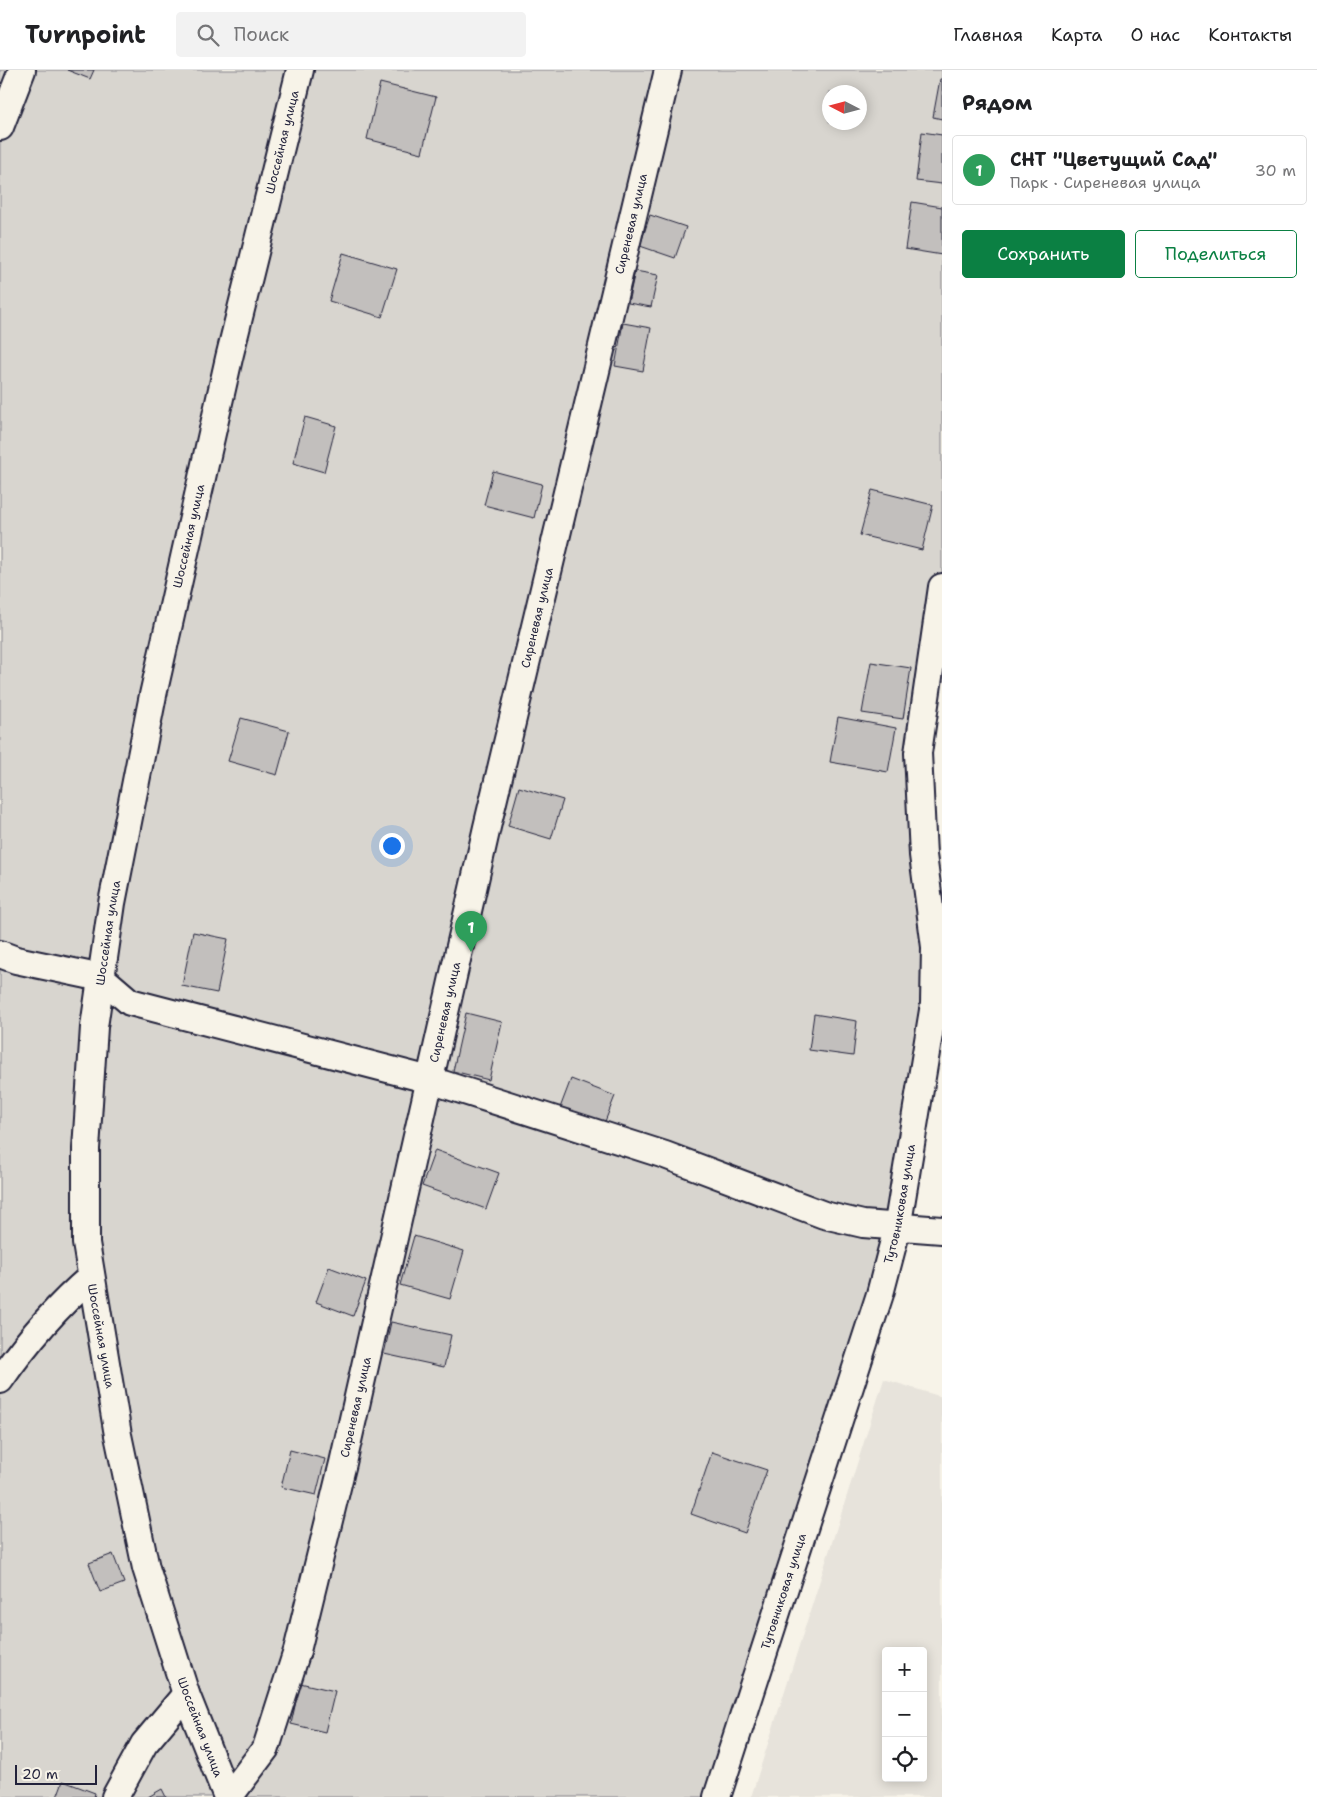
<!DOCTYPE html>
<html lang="ru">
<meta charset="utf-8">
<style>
body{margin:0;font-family:"Shantell Sans",sans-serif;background:#f2f2f2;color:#202124}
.controls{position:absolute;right:15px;bottom:15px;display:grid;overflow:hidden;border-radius:5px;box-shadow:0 2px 12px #0003}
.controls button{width:45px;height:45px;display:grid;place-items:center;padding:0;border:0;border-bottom:1px solid #e0e0e0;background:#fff;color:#202124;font:25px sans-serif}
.compass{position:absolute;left:822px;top:15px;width:45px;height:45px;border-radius:50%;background:#fff;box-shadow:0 2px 12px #0003;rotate:276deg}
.scale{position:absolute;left:15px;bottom:12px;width:82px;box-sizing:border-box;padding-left:5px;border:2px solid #22223b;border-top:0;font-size:14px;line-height:18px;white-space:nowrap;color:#22223b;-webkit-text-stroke:4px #f7f3e8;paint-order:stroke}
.you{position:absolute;left:391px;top:775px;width:18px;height:18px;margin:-12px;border:4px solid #fff;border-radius:50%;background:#1a73e8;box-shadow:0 0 0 8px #1a73e833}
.badge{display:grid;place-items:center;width:32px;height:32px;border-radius:50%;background:#0b8043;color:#fff;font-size:16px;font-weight:700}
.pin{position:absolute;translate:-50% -41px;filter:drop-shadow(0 1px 2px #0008)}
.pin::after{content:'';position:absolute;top:26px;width:18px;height:15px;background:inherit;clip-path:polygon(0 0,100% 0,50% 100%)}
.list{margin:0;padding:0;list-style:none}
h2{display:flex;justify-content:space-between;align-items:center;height:65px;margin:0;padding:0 20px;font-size:21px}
h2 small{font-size:16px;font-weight:400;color:#757577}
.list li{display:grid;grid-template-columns:32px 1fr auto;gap:15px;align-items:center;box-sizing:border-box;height:70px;margin:0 10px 10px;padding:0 10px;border:1px solid #e0e0e0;border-radius:5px}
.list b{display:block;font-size:19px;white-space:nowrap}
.list p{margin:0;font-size:16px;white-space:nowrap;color:#757577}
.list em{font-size:16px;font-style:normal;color:#757577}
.actions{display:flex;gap:10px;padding:15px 20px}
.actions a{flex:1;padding:11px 0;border:1px solid #0b8043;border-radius:5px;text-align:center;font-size:18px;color:#0b8043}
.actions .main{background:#0b8043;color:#fff}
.icon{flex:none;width:28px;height:28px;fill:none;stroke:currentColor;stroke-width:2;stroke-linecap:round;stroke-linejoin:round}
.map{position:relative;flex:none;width:942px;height:1727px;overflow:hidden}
header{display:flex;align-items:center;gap:30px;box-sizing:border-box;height:70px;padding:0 25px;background:#fff;border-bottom:1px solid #e0e0e0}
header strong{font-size:24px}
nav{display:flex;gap:28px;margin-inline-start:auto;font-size:18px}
.search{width:350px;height:45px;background:#f2f2f2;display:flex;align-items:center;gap:12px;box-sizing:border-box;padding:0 18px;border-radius:5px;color:#757577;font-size:19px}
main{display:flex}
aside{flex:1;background:#fff}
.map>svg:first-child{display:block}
.built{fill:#e7e3db;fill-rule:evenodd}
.green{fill:#d8d5cf;stroke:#7d7c85;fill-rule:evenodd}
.building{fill:#c2bfbd;stroke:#22223b}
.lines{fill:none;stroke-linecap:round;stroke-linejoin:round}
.street-casing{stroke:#22223b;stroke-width:30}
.street{stroke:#f7f3e8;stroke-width:26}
.labels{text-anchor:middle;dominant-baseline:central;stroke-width:4;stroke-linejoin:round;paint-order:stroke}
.street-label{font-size:12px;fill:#22223b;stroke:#f7f3e8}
</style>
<header>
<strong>Turnpoint</strong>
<div class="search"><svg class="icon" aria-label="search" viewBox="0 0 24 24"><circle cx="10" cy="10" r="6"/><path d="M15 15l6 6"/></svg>Поиск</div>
<nav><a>Главная</a><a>Карта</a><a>О нас</a><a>Контакты</a></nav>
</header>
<main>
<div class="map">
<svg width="942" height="1727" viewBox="0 0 942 1727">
<rect width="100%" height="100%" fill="#f7f3e8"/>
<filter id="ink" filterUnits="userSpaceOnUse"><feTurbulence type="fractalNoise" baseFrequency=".02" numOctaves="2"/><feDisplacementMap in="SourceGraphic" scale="10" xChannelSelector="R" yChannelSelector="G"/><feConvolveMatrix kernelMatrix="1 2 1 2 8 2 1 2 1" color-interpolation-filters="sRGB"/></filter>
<g filter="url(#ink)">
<!-- built -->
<path class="built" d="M884,1309L942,1327V1727H751ZM886,1581H923V1708H886Z"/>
<!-- green -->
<path class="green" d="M0,0H942V555L927,672L942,834L904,1168L725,1727H0ZM829,22H859V52H829Z"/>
<!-- building -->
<path class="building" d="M67,0H94L90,9Z
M940,9H942V49L933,47Z
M380,13L436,27L422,83L367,69Z
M922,62L942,65V114L916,111Z
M912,132L942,137V185L905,179Z
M650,145L686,157L675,188L640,176Z
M343,183L397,199L382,247L329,231Z
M635,201L658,205L651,237L628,233Z
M623,253L651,258L643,301L615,296Z
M305,347L336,356L324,402L293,393Z
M493,401L542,414L534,448L484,435Z
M872,420L933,435L922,480L860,465Z
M871,592L911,598L903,649L862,643Z
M838,647L896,658L888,702L830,692Z
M241,648L289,661L277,705L228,691Z
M519,717L563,730L551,769L508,756Z
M193,862L228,869L217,923L182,916Z
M466,943L502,952L489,1010L453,1001Z
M814,944L857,951L853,986L809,980Z
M571,1009L615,1026L604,1054L560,1038Z
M435,1080L499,1103L486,1139L422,1116Z
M414,1166L464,1181L450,1229L400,1215Z
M329,1197L366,1211L353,1246L316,1232Z
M391,1252L451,1265L444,1297L384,1284Z
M290,1380L325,1389L316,1425L281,1417Z
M712,1382L767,1400L745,1463L691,1444Z
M113,1484L124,1513L100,1522L89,1493Z
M300,1613L335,1621L325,1662L291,1654Z
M63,1711L95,1723L94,1727H57Z
M162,1719L166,1727H148Z"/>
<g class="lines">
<defs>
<g id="street">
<path d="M0,57L22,0"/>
<path d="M0,884L16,890L102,908L130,932L430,1010L665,1085L824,1145L863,1154L942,1160"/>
<path d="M0,1310C27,1271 56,1237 91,1207"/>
<path d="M115,1727L144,1674L186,1624"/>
<path id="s1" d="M227,1727L186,1624L146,1498L118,1365L86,1173V1079L94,957L112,833L153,625L229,288L300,0"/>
<path id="s2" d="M229,1727L266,1678L297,1581L343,1393L487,757L668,0"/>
<path id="s3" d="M717,1727L880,1224L897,1159L934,934L935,877L923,785L918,683L942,517"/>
</g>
</defs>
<!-- street casing -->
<use href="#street" class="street-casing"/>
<!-- street -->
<use href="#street" class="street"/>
</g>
</g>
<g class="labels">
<!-- street labels -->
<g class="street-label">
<text stroke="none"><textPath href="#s1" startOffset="1695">Шоссейная улица</textPath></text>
<text stroke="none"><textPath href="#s2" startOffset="1629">Сиреневая улица</textPath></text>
<text stroke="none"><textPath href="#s1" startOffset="1290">Шоссейная улица</textPath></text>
<text stroke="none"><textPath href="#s2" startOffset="1224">Сиреневая улица</textPath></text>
<text stroke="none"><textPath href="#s1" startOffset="885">Шоссейная улица</textPath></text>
<text stroke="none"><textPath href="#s2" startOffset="819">Сиреневая улица</textPath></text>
<text stroke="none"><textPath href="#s3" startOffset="621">Тутовниковая улица</textPath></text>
<text transform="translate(101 1266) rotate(80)">Шоссейная улица</text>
<text stroke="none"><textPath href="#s2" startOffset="414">Сиреневая улица</textPath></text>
<text stroke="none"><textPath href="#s3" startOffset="216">Тутовниковая улица</textPath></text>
<text transform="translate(200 1657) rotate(69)">Шоссейная улица</text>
</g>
</g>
</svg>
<div class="controls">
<button>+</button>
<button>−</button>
<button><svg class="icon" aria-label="locate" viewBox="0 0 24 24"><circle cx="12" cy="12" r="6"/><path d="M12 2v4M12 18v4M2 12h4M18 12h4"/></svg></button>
</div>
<svg class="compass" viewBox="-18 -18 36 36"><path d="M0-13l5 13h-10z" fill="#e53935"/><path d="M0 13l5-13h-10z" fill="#757577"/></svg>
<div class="scale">20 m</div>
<div class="you"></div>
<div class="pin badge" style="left:471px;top:882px;background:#2e9e5b">1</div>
</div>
<aside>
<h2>Рядом<small></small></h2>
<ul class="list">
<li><span class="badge" style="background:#2e9e5b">1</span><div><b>СНТ &quot;Цветущий Сад&quot;</b><p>Парк · Сиреневая улица</p></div><em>30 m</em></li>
</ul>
<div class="actions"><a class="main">Сохранить</a><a>Поделиться</a></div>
</aside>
</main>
